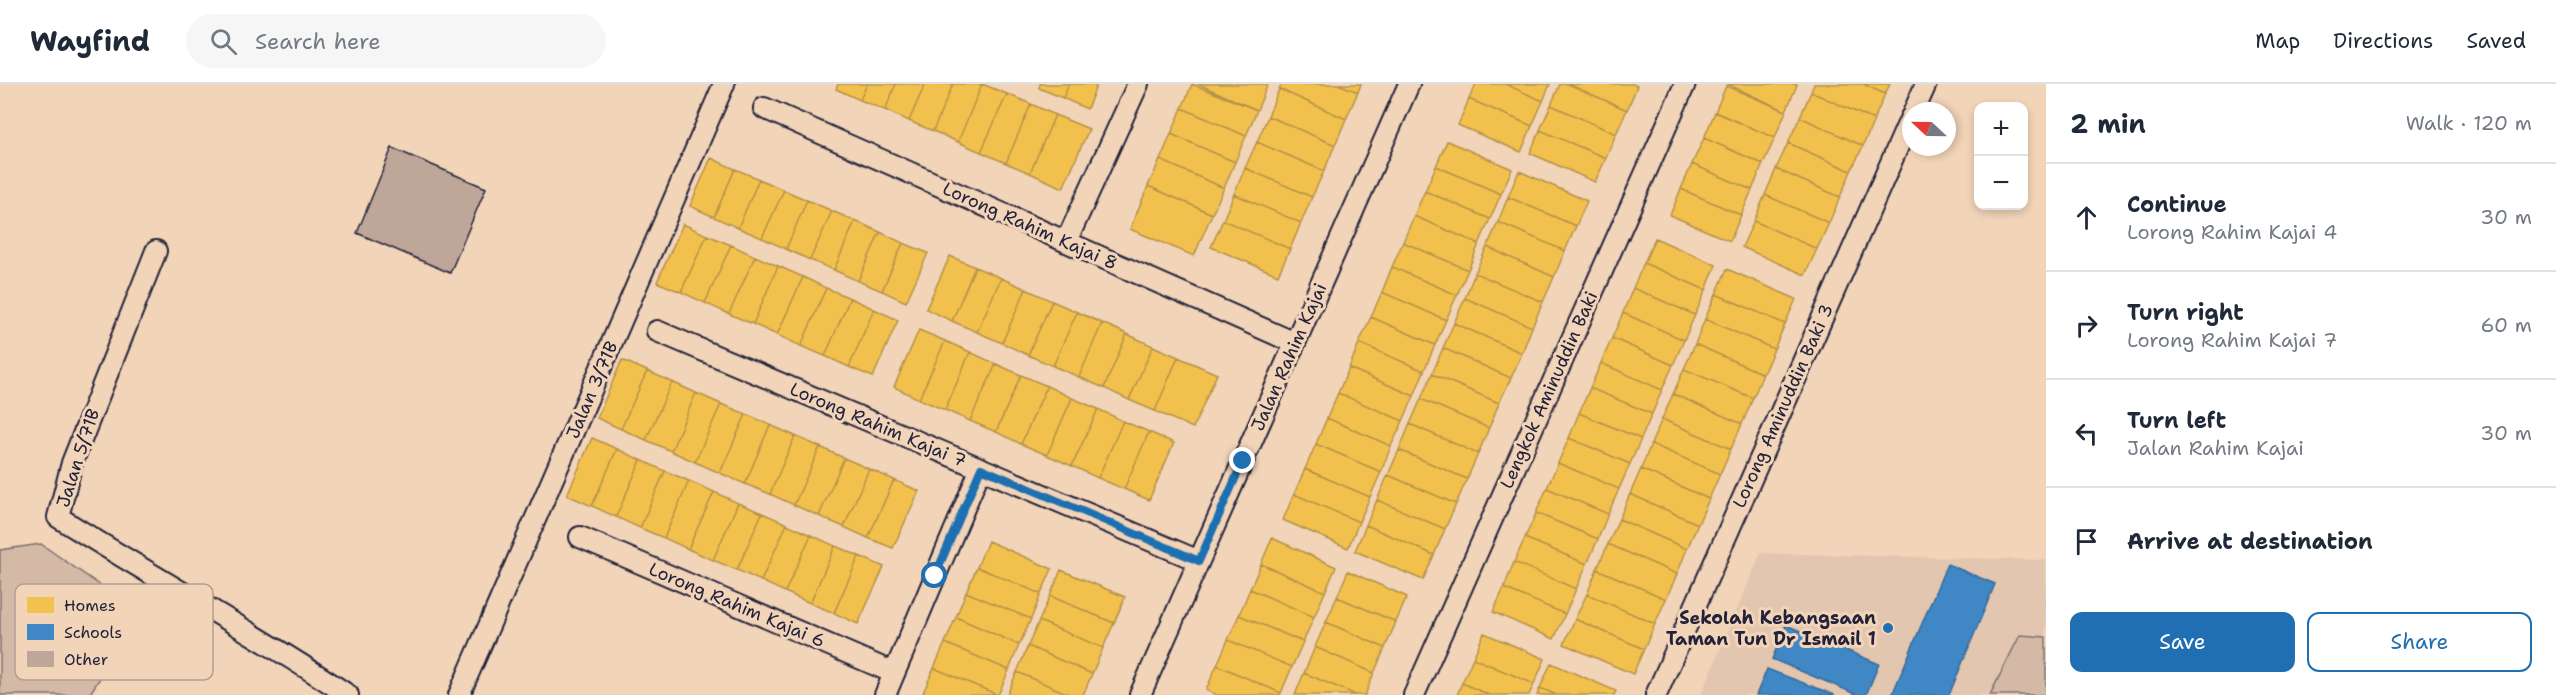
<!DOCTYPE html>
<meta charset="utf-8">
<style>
body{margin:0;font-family:"Shantell Sans",sans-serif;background:#f6f6f7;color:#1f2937}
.controls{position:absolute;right:18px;top:18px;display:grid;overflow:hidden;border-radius:12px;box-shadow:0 3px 9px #0003}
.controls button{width:54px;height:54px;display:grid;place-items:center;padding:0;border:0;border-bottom:2px solid #e0e1e3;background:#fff;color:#1f2937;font:30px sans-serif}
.compass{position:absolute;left:1902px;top:18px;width:54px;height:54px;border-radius:50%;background:#fff;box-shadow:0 3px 9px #0003;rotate:292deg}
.stop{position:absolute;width:18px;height:18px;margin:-14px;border:4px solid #1f6fb2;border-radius:50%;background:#fff}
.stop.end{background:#1f6fb2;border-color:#fff;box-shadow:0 2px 6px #0008}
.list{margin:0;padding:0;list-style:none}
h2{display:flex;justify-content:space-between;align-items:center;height:78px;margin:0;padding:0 24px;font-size:26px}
h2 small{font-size:20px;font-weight:400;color:#747a83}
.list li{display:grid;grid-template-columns:39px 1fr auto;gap:18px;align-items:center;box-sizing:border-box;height:108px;padding:0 24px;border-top:2px solid #e0e1e3}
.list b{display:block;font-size:22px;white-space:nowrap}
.list p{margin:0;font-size:20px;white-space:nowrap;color:#747a83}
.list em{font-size:20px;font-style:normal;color:#747a83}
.actions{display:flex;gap:12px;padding:18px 24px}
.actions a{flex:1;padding:14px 0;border:2px solid #1f6fb2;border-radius:12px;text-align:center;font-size:21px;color:#1f6fb2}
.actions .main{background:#1f6fb2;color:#fff}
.icon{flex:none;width:33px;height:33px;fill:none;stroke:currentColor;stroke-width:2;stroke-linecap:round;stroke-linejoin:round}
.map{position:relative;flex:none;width:2046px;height:611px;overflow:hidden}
header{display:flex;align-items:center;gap:36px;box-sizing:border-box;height:84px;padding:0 30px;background:#fff;border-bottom:2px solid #e0e1e3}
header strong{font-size:28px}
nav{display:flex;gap:33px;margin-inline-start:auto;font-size:21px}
.search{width:420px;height:54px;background:#f6f6f7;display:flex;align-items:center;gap:15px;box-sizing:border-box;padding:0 21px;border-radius:33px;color:#747a83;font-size:22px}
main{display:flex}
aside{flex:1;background:#fff}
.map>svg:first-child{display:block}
.built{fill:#e2c6af}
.green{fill:#d4baa6;stroke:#7b6e70;stroke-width:1.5}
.homes{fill:#f2c14e;stroke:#b49148;stroke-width:1.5}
.schools{fill:#3f88c5;stroke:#36699c;stroke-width:1.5}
.building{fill:#bea799;stroke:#22223b;stroke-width:1.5}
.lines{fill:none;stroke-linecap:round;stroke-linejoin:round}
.minor-casing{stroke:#22223b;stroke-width:24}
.minor{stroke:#f2d4b8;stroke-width:20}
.route{stroke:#1f6fb2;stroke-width:8}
.poi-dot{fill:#1f6fb2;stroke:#f2d4b8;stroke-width:2}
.labels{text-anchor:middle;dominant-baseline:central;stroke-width:6;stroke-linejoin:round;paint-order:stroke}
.street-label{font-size:18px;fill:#22223b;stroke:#f2d4b8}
.poi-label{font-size:18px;font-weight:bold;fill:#22223b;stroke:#f2d4b8;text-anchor:end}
.key{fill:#f2d4b8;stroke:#b49f92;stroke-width:1.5}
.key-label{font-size:16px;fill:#22223b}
</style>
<header>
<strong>Wayfind</strong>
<div class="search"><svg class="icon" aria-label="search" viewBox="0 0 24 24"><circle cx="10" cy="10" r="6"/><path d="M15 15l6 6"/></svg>Search here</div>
<nav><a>Map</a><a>Directions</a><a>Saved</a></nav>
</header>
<main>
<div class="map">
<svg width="2046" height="611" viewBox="0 0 2046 611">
<rect width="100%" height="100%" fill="#f2d4b8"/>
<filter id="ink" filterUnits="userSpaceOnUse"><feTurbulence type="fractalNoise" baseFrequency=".0167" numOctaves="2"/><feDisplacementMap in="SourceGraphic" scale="12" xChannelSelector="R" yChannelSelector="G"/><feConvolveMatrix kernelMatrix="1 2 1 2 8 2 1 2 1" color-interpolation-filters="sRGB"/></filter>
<g filter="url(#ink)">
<!-- built -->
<path class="built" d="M1761,469L2046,476V611H1701Z"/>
<!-- green -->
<path class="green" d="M41,460L141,530L89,611H0V466Z
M2020,551L2046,553V611H1990Z"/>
<!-- homes -->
<path class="homes" d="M838,0H867L860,16L836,5Z
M867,0H896L885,26L860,16Z
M896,0H925L909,37L885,26Z
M925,0H953L933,47L909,37Z
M953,0H982L958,58L933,47Z
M982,0L1007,10L981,68L958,58Z
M1040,0H1069L1063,14L1039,4Z
M1069,0H1097L1087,25L1063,14Z
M1192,0L1257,26L1246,52L1182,24Z
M1198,0H1268L1257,26Z
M1282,0H1338L1358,8L1346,35L1279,5Z
M1338,0H1361L1358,8Z
M1476,0H1505L1543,17L1532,42L1469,15Z
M1505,0H1550L1543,17Z
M1560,0H1568L1627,26L1616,50L1551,21Z
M1568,0H1633L1637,2L1627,26Z
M1727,0H1794L1797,1L1786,27Z
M1814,0H1863L1885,10L1874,36L1811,8Z
M1863,0H1890L1885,10Z
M1726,2L1786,27L1775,54L1715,28Z
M1279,5L1346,35L1335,61L1268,32Z
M1811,8L1874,36L1863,62L1800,33Z
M1007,10L1031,20L1006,79L981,68Z
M1469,15L1532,42L1521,68L1458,41Z
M1031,20L1055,31L1030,89L1006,79Z
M1551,21L1616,50L1606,74L1540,46Z
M1182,24L1246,52L1235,78L1171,50Z
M1715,28L1775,54L1763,80L1704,54Z
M1055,31L1089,45L1063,104L1030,89Z
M1268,32L1335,61L1324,87L1257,58Z
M1800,33L1863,62L1851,87L1788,59Z
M1540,46L1606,74L1595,98L1530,69Z
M1171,50L1235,78L1224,104L1160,76Z
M1704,54L1763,80L1752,106L1692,80Z
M1447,57L1512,85L1501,110L1436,82Z
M1257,58L1324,87L1312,113L1245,84Z
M1788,59L1851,87L1840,113L1776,85Z
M711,74L735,85L714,133L690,122Z
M1160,76L1224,104L1212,130L1148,102Z
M1692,80L1752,106L1741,131L1681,105Z
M1436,82L1501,110L1490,135L1425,107Z
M1245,84L1312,113L1301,139L1234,110Z
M735,85L759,95L738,144L714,133Z
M1776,85L1840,113L1829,139L1765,111Z
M1519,87L1587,117L1576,142L1508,113Z
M759,95L784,106L762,154L738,144Z
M1148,102L1212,130L1194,172L1130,145Z
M1681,105L1741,131L1730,157L1670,131Z
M784,106L807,116L786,165L762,154Z
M1425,107L1490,135L1479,160L1414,132Z
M1234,110L1301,139L1290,165L1223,136Z
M1765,111L1829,139L1817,165L1754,137Z
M1508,113L1576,142L1565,167L1498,138Z
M807,116L832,127L810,176L786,165Z
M832,127L855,137L834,186L810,176Z
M1414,132L1479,160L1468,186L1403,158Z
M1223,136L1290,165L1278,191L1211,163Z
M855,137L880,148L858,197L834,186Z
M1754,137L1817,165L1805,191L1742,163Z
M1498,138L1565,167L1554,193L1487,163Z
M683,140L707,151L681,208L657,198Z
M880,148L903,159L882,207L858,197Z
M707,151L731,161L705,219L681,208Z
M1655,154L1716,181L1706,206L1644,179Z
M1403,158L1468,186L1457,211L1392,183Z
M903,159L928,169L906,218L882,207Z
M731,161L755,172L729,230L705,219Z
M1487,163L1554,193L1543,218L1475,189Z
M755,172L778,182L753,240L729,230Z
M950,172L975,183L952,237L926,225Z
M1644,179L1706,206L1695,231L1633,204Z
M778,182L803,193L777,251L753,240Z
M975,183L1001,194L977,248L952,237Z
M1392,183L1457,211L1446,236L1382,208Z
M1727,185L1796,215L1785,240L1716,210Z
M1475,189L1543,218L1532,243L1465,214Z
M803,193L826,204L801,262L777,251Z
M1001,194L1026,205L1002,259L977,248Z
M826,204L850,214L825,272L801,262Z
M1633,204L1695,231L1684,256L1623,229Z
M1026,205L1052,217L1028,271L1002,259Z
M1382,208L1446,236L1435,261L1371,233Z
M1716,210L1785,240L1774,265L1705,235Z
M850,214L874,225L849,283L825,272Z
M1465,214L1532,243L1522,269L1454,239Z
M1052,217L1077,228L1053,282L1028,271Z
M874,225L898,236L873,293L849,283Z
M1077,228L1102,239L1079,293L1053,282Z
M1623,229L1684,256L1673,281L1612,254Z
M1371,233L1435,261L1424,287L1359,259Z
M1705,235L1774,265L1763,290L1695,260Z
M1102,239L1127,250L1104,304L1079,293Z
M1454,239L1522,269L1511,294L1443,264Z
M919,246L945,257L919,315L894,303Z
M1127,250L1153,262L1129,316L1104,304Z
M1612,254L1673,281L1662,306L1601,279Z
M945,257L970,268L945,326L919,315Z
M1359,259L1424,287L1414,312L1349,284Z
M1695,260L1763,290L1753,314L1684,285Z
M1153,262L1178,273L1155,327L1129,316Z
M1443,264L1511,294L1499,319L1432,290Z
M970,268L996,280L970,337L945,326Z
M1178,273L1217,290L1193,344L1155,327Z
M622,276L647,287L621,345L597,334Z
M1601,279L1662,306L1652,330L1590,304Z
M996,280L1021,291L996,348L970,337Z
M1349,284L1414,312L1403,337L1338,309Z
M1684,285L1753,314L1742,340L1673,310Z
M647,287L672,298L646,356L621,345Z
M1432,290L1499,319L1489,344L1421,315Z
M1021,291L1047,302L1021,360L996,348Z
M672,298L696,309L671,367L646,356Z
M1047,302L1072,314L1047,371L1021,360Z
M1590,304L1652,330L1641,355L1579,329Z
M696,309L721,320L695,378L671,367Z
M1338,309L1403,337L1391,362L1327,334Z
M1673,310L1742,340L1731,365L1662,335Z
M1072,314L1098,325L1072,382L1047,371Z
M1421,315L1489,344L1478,370L1410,340Z
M721,320L746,330L720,389L695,378Z
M1098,325L1123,337L1098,394L1072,382Z
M1579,329L1641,355L1630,380L1569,354Z
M746,330L770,341L745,400L720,389Z
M1327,334L1391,362L1381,388L1316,360Z
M1662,335L1731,365L1720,390L1651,360Z
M1123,337L1149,348L1124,405L1098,394Z
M1410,340L1478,370L1467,395L1399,366Z
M770,341L795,352L770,410L745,400Z
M1149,348L1174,359L1149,416L1124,405Z
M795,352L820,363L794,421L770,410Z
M592,354L617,365L592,422L567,411Z
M1569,354L1630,380L1619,405L1558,379Z
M1316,360L1381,388L1370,413L1305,385Z
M1651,360L1720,390L1709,415L1641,385Z
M820,363L844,374L819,432L794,421Z
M617,365L641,376L616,433L592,422Z
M1399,366L1467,395L1456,420L1388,391Z
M844,374L869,385L844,443L819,432Z
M641,376L665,387L640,444L616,433Z
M1558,379L1619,405L1608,430L1547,404Z
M869,385L894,396L868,454L844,443Z
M1305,385L1370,413L1359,438L1294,410Z
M1641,385L1709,415L1698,440L1630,410Z
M665,387L689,397L664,454L640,444Z
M1388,391L1456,420L1445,445L1377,416Z
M894,396L919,407L893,464L868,454Z
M689,397L714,408L688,465L664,454Z
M1547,404L1608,430L1598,455L1536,429Z
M714,408L738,419L713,476L688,465Z
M1294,410L1359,438L1348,464L1283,436Z
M1630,410L1698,440L1687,465L1619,435Z
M1377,416L1445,445L1434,471L1366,441Z
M738,419L762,429L737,486L713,476Z
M762,429L787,440L761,497L737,486Z
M1536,429L1598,455L1587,480L1525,454Z
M1619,435L1687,465L1677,490L1608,460Z
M787,440L811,451L785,508L761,497Z
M1366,441L1434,471L1423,496L1355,467Z
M811,451L835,462L810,519L785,508Z
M1272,454L1336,483L1325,508L1261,480Z
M1525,454L1587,480L1576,505L1514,478Z
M988,457L1052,485L1041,510L977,483Z
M1608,460L1677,490L1666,515L1597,485Z
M835,462L859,472L834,529L810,519Z
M859,472L884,483L858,540L834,529Z
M1514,478L1576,505L1565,530L1504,504Z
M1261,480L1325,508L1314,533L1250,505Z
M977,483L1041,510L1031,535L966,508Z
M1597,485L1666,515L1655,540L1587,510Z
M1061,486L1125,513L1114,539L1050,512Z
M1348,487L1407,513L1396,538L1337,513Z
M1504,504L1565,530L1554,555L1493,528Z
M1250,505L1314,533L1303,558L1239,531Z
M966,508L1031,535L1019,561L956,533Z
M1587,510L1655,540L1644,565L1575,535Z
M1050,512L1114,539L1103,564L1039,537Z
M1337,513L1396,538L1385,564L1326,538Z
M1239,531L1303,558L1292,583L1228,556Z
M956,533L1019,561L1009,586L945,559Z
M1575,535L1644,565L1633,590L1564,560Z
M1039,537L1103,564L1092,590L1028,562Z
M1326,538L1385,564L1374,589L1315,563Z
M1484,549L1545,575L1534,600L1473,574Z
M1228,556L1292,583L1281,609L1217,581Z
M945,559L1009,586L998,611L934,584Z
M1028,562L1092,590L1083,611H1071L1017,588Z
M1315,563L1374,589L1365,611H1356L1304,589Z
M1473,574L1534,600L1529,611H1489L1462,599Z
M1551,579L1616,607L1614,611H1557L1540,604Z
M1217,581L1281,609L1280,611H1217L1206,606Z
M934,584L998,611H928L923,609Z
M1017,588L1071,611H1007Z
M1304,589L1356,611H1295Z
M1462,599L1489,611H1457Z
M1540,604L1557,611H1537Z"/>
<!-- schools -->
<path class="schools" d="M1947,480L1995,500L1949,611H1892Z
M1786,541L1879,580L1866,611H1858L1772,575Z
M1767,585L1835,611H1756Z"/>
<!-- building -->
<path class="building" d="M392,64L486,104L450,189L357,149Z"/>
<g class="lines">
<defs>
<path id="minor" d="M764,24L1295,259
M1914,27L1926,0
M1066,158L1138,0
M156,167L72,379L58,433C154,494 254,548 348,611
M657,247L1199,477
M580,453L894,589
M459,611L724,0
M885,611L981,384
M1140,611L1409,0
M1414,611L1685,0
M1656,611L1911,33"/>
</defs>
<!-- minor casing -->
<use href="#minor" class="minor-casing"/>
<!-- minor -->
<use href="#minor" class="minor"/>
</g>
</g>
<g class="lines" filter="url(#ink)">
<!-- route -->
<path class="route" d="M935,492L981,384L1199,477L1243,377"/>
</g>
<!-- markers -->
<circle class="poi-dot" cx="1888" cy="544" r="6"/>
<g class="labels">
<!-- street labels -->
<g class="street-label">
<text transform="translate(1030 142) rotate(24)">Lorong Rahim Kajai 8</text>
<text transform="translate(1289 273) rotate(-66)">Jalan Rahim Kajai</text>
<text transform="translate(592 306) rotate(-67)">Jalan 3/71B</text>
<text transform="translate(1549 306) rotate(-66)">Lengkok Aminuddin Baki</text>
<text transform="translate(1783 322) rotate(-66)">Lorong Aminuddin Baki 3</text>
<text transform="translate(878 341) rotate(23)">Lorong Rahim Kajai 7</text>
<text transform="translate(78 374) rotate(-72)">Jalan 5/71B</text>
<text transform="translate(737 521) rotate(23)">Lorong Rahim Kajai 6</text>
</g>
<!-- poi labels -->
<g class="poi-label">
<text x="1876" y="534">Sekolah Kebangsaan<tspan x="1876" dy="21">Taman Tun Dr Ismail 1</tspan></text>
</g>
</g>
<!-- legend -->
<rect x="15" y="500" width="198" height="96" rx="9" class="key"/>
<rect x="27" y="513" width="27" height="16" fill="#f2c14e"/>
<rect x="27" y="540" width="27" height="16" fill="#3f88c5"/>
<rect x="27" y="567" width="27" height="16" fill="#bea799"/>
<g class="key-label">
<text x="64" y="527">Homes</text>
<text x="64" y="554">Schools</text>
<text x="64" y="581">Other</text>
</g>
</svg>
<div class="controls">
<button>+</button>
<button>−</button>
</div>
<svg class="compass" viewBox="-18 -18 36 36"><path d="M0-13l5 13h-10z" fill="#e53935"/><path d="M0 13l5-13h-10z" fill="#747a83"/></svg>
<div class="stop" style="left:935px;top:492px"></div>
<div class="stop end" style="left:1243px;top:377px"></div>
</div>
<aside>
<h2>2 min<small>Walk · 120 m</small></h2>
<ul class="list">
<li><svg class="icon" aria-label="ahead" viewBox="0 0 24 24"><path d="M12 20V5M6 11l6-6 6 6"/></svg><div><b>Continue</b><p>Lorong Rahim Kajai 4</p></div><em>30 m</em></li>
<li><svg class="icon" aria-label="right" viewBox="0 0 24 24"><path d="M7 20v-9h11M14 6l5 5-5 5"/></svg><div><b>Turn right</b><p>Lorong Rahim Kajai 7</p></div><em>60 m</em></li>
<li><svg class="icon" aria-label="left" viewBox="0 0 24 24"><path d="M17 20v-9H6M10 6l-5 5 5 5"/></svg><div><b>Turn left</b><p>Jalan Rahim Kajai</p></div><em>30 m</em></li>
<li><svg class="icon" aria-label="arrive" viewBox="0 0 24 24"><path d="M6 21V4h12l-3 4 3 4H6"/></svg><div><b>Arrive at destination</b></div></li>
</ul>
<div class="actions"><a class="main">Save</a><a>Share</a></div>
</aside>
</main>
